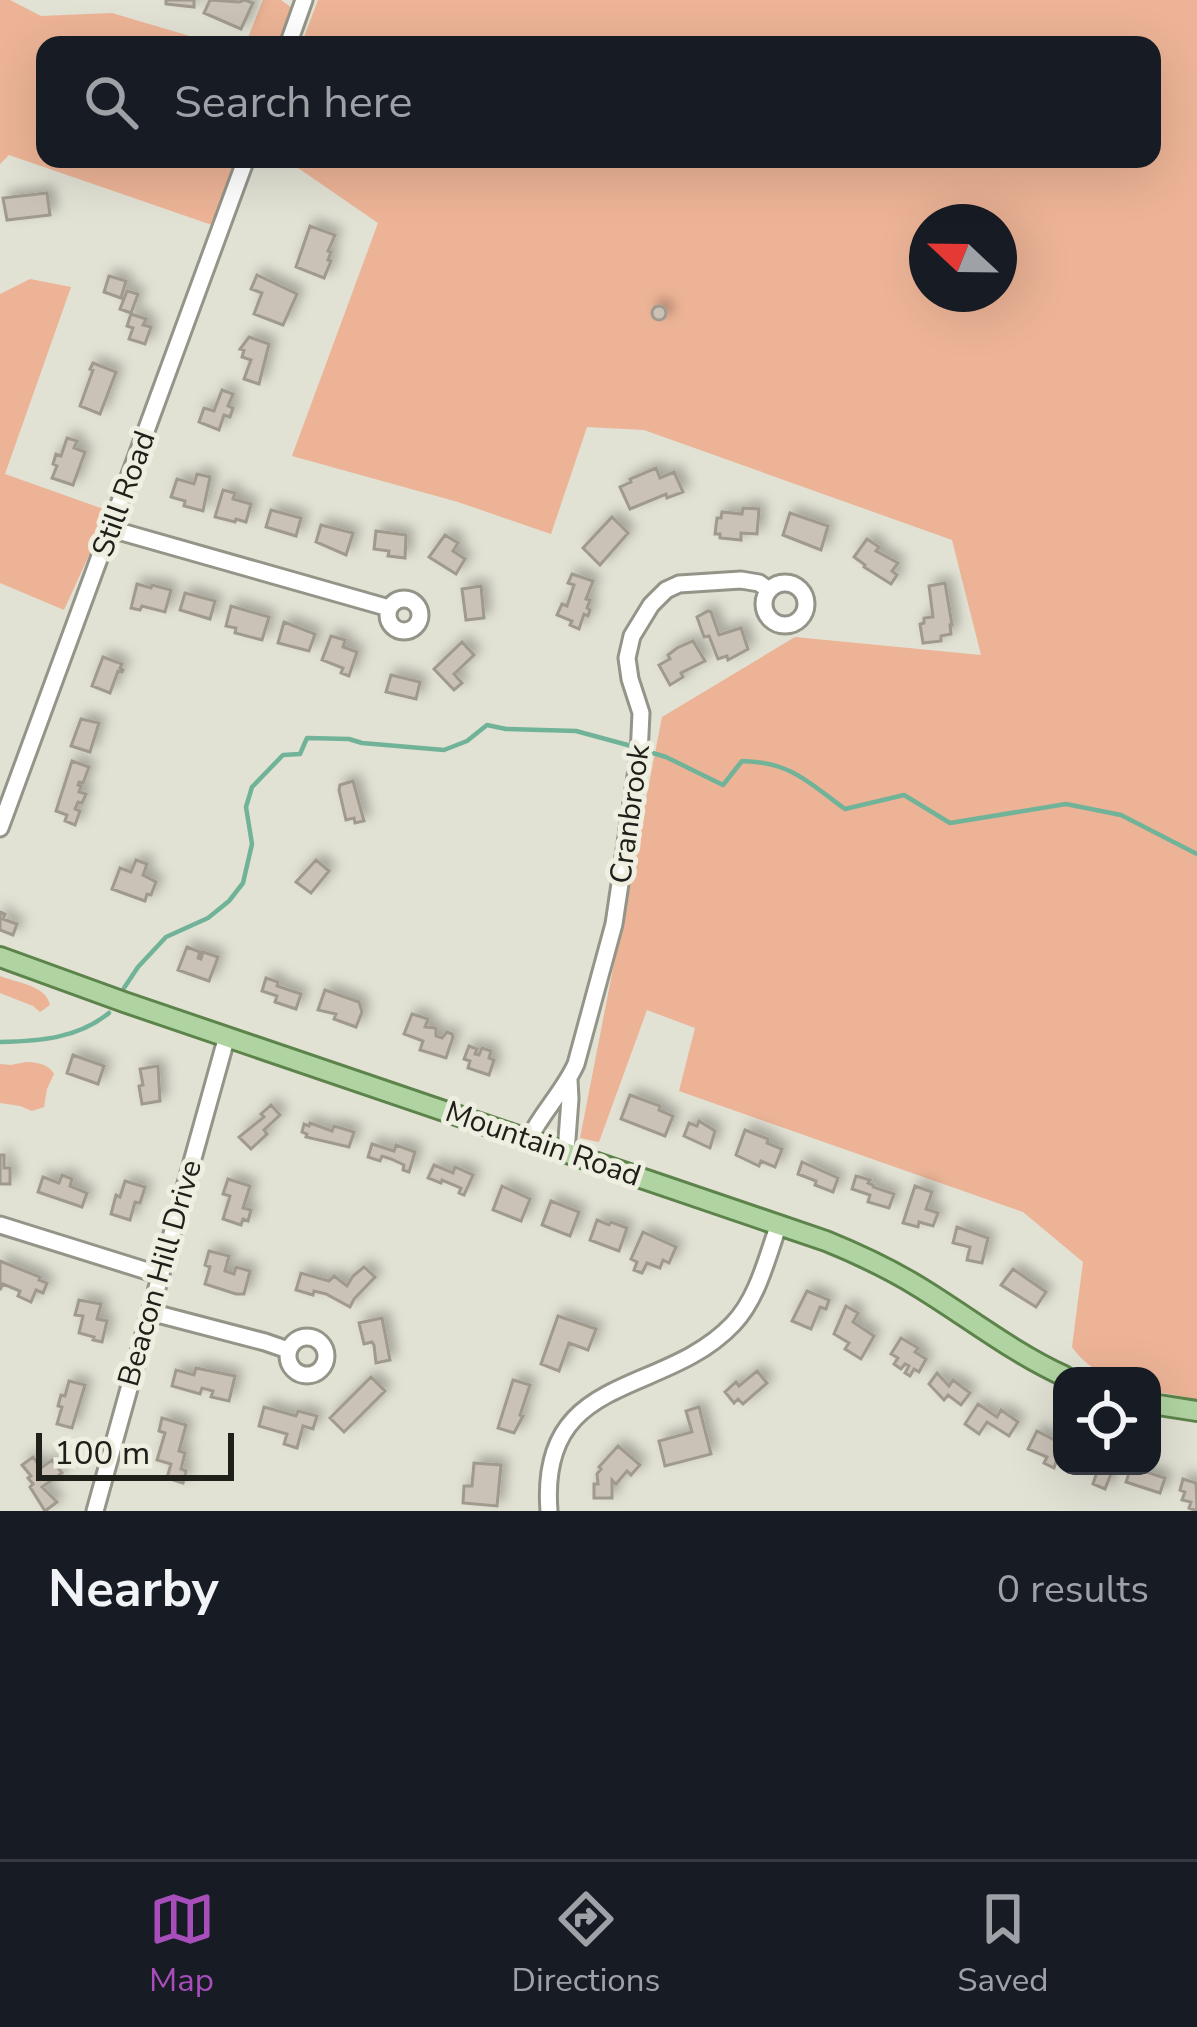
<!DOCTYPE html>
<style>
body{margin:0;font-family:"Nunito Sans",sans-serif;background:#20242c;color:#f1f3f6}
.controls{position:absolute;right:36px;bottom:36px;display:grid;overflow:hidden;border-radius:24px;box-shadow:0 12px 48px #0002}
.controls button{width:108px;height:108px;display:grid;place-items:center;padding:0;border:0;border-bottom:3px solid #363941;background:#171b24;color:#f1f3f6;font:60px sans-serif}
.compass{position:absolute;left:909px;top:204px;width:108px;height:108px;border-radius:50%;background:#171b24;box-shadow:0 12px 48px #0002;rotate:292deg}
.scale{position:absolute;left:36px;bottom:30px;width:198px;box-sizing:border-box;padding-left:12px;border:6px solid #20201b;border-top:0;font-size:33px;line-height:42px;white-space:nowrap;color:#20201b;-webkit-text-stroke:9px #eeeee1;paint-order:stroke}
.list{margin:0;padding:0;list-style:none}
h2{display:flex;justify-content:space-between;align-items:center;height:156px;margin:0;padding:0 48px;font-size:51px}
h2 small{font-size:39px;font-weight:400;color:#9ea1a6}
.icon{flex:none;width:66px;height:66px;fill:none;stroke:currentColor;stroke-width:2;stroke-linecap:round;stroke-linejoin:round}
.map{position:relative;flex:none;width:1197px;height:1511px;overflow:hidden}
.search{position:absolute;background:#171b24;box-shadow:0 12px 48px #0002;left:36px;right:36px;top:36px;height:132px;display:flex;align-items:center;gap:30px;box-sizing:border-box;padding:0 42px;border-radius:24px;color:#9ea1a6;font-size:45px}
.sheet{height:348px;background:#171b24}
nav{display:flex;justify-content:space-around;align-items:center;box-sizing:border-box;height:168px;border-top:3px solid #363941;background:#171b24;font-size:33px;color:#9ea1a6}
nav a{display:grid;justify-items:center;gap:6px}
nav .on{color:#a74ebb}
.map>svg:first-child{display:block}
.green{fill:#ecb396;fill-rule:evenodd}
.lines{fill:none;stroke-linecap:round;stroke-linejoin:round}
.stream{stroke:#71b398;stroke-width:4.5}
.building{fill:#cac2b7;stroke:#a0998e;stroke-width:3;filter:url(#shadow)}
.minor-casing{stroke:#949488;stroke-width:21}
.major-casing{stroke:#5c834a;stroke-width:24}
.minor{stroke:#fff;stroke-width:15}
.major{stroke:#b0d4a1;stroke-width:18}
.labels{text-anchor:middle;dominant-baseline:central;stroke-width:10;stroke-linejoin:round;paint-order:stroke}
.street-label{font-size:30px;fill:#20201b;stroke:#eeeee1}
</style>
<div class="map">
<svg width="1197" height="1511" viewBox="0 0 1197 1511">
<defs>
<filter id="shadow"><feDropShadow dx="6" dy="-6" stdDeviation="6" flood-color="#0004"/></filter>
</defs>
<rect width="100%" height="100%" fill="#e1e1d4"/>
<!-- green -->
<path class="green" d="M0,0H10L41,16L112,13L220,45H45V159H236L212,225L9,155L0,164Z
M263,0H281L292,8L278,45H245Z
M318,0H1197V1399L1152,1391V1376C1114,1376 1097,1380 1072,1347L1083,1262L1023,1212L679,1091L695,1028L647,1010L599,1142L580,1138L662,717L795,637L981,655L952,540L644,430L587,427L551,534L458,502L292,456L378,223L285,159H1152V45H301ZM999,222V294H927V222Z
M30,279L71,287L5,474L109,511L64,610L0,583V294Z
M0,976C17,983 46,985 50,1005L40,1012L33,1006L0,993Z
M26,1062C36,1062 49,1064 54,1074L47,1089L44,1107L32,1111L20,1106L0,1103V1064L11,1065Z"/>
<g class="lines">
<!-- stream -->
<path class="stream" d="M646,751L666,757L723,785L742,761C791,762 808,782 845,809L904,795L950,823L1066,804L1121,815L1197,854
M124,988L138,967L166,937L208,918L229,901L243,883L252,844L246,807L252,787L283,755L300,754L307,738L349,739L362,743L444,750L467,741L487,725L506,729L576,731L635,747
M0,1042C39,1041 77,1039 109,1013"/>
</g>
<!-- building -->
<path class="building" d="M166,0H194V7L166,4Z
M210,0L239,2L245,0L253,3L241,29L204,13Z
M47,193L50,215L7,220L3,198Z
M310,226L335,235L328,251L331,252L328,260L331,261L324,278L296,267Z
M257,275L297,294L283,325L254,314L262,293L251,289Z
M109,276L126,281L121,298L104,292Z
M127,291L138,294L131,313L120,309Z
M652 313a7 7 0 1 1 14 0a7 7 0 1 1-14 0Z
M131,314L146,319L143,325L151,327L145,344L129,339L133,328L127,326Z
M249,337L269,344L259,384L244,379L251,360L242,357L244,350L240,349Z
M93,363L116,372L100,414L80,406L93,370L90,369Z
M222,390L233,394L228,406L233,408L230,417L224,415L219,430L199,422L204,408L214,411Z
M67,438L77,441L74,448L85,452L73,485L52,478L57,466L53,464L56,454L61,456Z
M656,468L660,478L674,472L683,492L667,498L666,494L630,509L620,487L631,482L630,479Z
M197,474L210,477L203,511L184,506L185,501L171,497L177,479L194,484Z
M223,490L235,493L233,499L251,504L246,522L236,519L235,522L215,517Z
M743,508L759,509L757,534L741,533V540L720,538V534H715L717,518H721L722,512L742,514Z
M271,510L301,518L296,536L266,527Z
M790,513L828,526L821,550L783,535Z
M612,517L628,533L600,565L583,548Z
M321,525L353,533L346,555L316,542Z
M376,531L406,535L405,558L388,556L389,551L374,549Z
M445,535L458,543L453,551L465,559L456,574L429,557Z
M867,539L879,547L876,551L898,563L892,571L897,575L891,584L864,567L865,565L854,557Z
M572,574L593,581L586,599L590,600L587,608L590,610L588,616L584,614L579,629L570,625L572,621L557,615L562,604L567,606L574,585L568,583Z
M945,583L952,625H950L951,634L941,636V641L923,643L920,624L924,623V618L933,617L929,586Z
M137,584L151,588L152,585L171,590L165,612L142,606L140,610L131,608Z
M481,586L484,618L466,620L462,589Z
M185,593L215,601L210,619L180,610Z
M231,606L269,617L262,640L235,633L236,628L226,626Z
M708,611L711,612L719,635L741,628L748,649L728,660L727,656L718,659L709,636L704,637L697,617Z
M284,622L315,634L309,651L278,643Z
M331,636L345,640L343,647L357,652L349,676L341,673L343,668L322,660Z
M693,641L705,661L681,673L683,677L670,685L659,665L670,659L668,655L677,648Z
M462,642L474,655L454,674L462,683L454,690L434,669Z
M103,657L122,664L120,668L123,670L122,672L118,671L110,693L92,686Z
M391,675L420,682L416,699L386,692Z
M81,719L99,723L90,752L71,746Z
M72,761L89,767L83,783L79,782L78,785L81,786L79,792L86,794L82,803L78,802L75,809L80,811L75,825L65,821L67,815L56,811Z
M353,781L364,821L355,823L354,818L346,820L339,790L340,785Z
M136,860L147,864L143,875L156,882L151,895L147,894L145,901L112,889L120,868L131,872Z
M316,860L329,871L311,893L296,882Z
M0,912L5,914L3,919L17,924L13,935L0,930Z
M187,947L200,952L198,958L201,959L203,952L218,957L209,981L178,970Z
M266,978L278,982L277,986L301,994L296,1009L275,1002L277,996L262,991Z
M325,990L359,1002L362,1012L356,1027L334,1019L336,1014L318,1010Z
M412,1014L428,1019L425,1027L436,1028V1036L442,1038L447,1032L452,1034L453,1037L446,1058L420,1050L423,1041L404,1034Z
M469,1046L477,1049L475,1054L479,1055L482,1048L491,1051L489,1058L494,1060L489,1075L468,1068L470,1061L464,1059Z
M73,1055L104,1066L98,1084L67,1073Z
M158,1066L160,1101L142,1104L139,1086L143,1085L140,1069Z
M630,1095L660,1106L659,1110L673,1116L665,1136L621,1119Z
M271,1105L280,1115L264,1130L267,1134L251,1149L239,1137L264,1117L261,1114Z
M699,1121L715,1131L710,1148L684,1136L689,1123L697,1126Z
M310,1123L332,1131L334,1126L354,1132L349,1147L306,1137L307,1134L302,1132L304,1124L309,1126Z
M745,1130L768,1139L767,1143L782,1149L775,1167L761,1161L759,1166L736,1155Z
M372,1144L394,1151L396,1145L415,1152L409,1172L403,1170L404,1165L391,1159L382,1156L380,1161L368,1157Z
M0,1155H4V1168H10V1184H0Z
M802,1162L838,1178L833,1192L815,1185L816,1181L798,1174Z
M434,1165L453,1173L455,1167L473,1175L464,1195L459,1193L461,1188L442,1180L441,1183L428,1178Z
M62,1175L72,1179L70,1186L87,1193L82,1207L38,1192L43,1177L59,1183Z
M856,1176L870,1180L868,1183L873,1185V1187L894,1194L889,1208L868,1202L870,1195L852,1189Z
M228,1179L250,1186L243,1208L251,1210L248,1221L243,1219L241,1225L223,1219L230,1196L223,1194Z
M125,1181L145,1187L140,1203L135,1202L130,1220L111,1214L116,1195L120,1197Z
M502,1186L530,1199L521,1221L493,1210Z
M915,1186L932,1192L926,1209L938,1213L933,1226L919,1222L918,1227L903,1223Z
M551,1201L579,1212L570,1236L542,1225Z
M597,1220L609,1225L611,1222L627,1228L619,1251L590,1240Z
M957,1227L988,1238L982,1263L967,1260L970,1247L953,1243Z
M643,1232L676,1247L669,1263L663,1260L660,1268L647,1263L642,1273L634,1270L637,1262L631,1259Z
M209,1251L229,1256L225,1271L234,1274L236,1267L250,1271L244,1294H236L205,1284L210,1267L205,1265Z
M0,1261L40,1277L39,1280L47,1283L43,1293L36,1290L31,1302L18,1296L20,1291L3,1284L0,1290Z
M364,1267L375,1277L354,1299L350,1307L326,1294L314,1291L313,1295L296,1290L301,1273L329,1281L334,1276L347,1286L353,1276Z
M1013,1269L1046,1292L1036,1307L1001,1285Z
M807,1291L829,1300L826,1309L820,1307L811,1329L792,1321Z
M79,1300L101,1304L97,1319L107,1321L102,1342L93,1340L94,1337L79,1333L83,1316L75,1315Z
M846,1306L858,1313L853,1322L874,1336L861,1359L845,1349L849,1343L834,1334Z
M558,1316L596,1329L588,1350L569,1343L559,1371L541,1364Z
M382,1318L390,1360L376,1363L374,1345L372,1342L364,1344L359,1323Z
M901,1338L918,1348L915,1352L926,1359L919,1372L914,1369L910,1376L905,1373L909,1366L905,1364L901,1369L894,1364L898,1358L891,1354Z
M196,1368L235,1376L229,1401L211,1397L213,1391L202,1388L200,1394L172,1386L176,1370L194,1375Z
M757,1371L767,1383L743,1404L738,1399L734,1403L725,1392L736,1382L739,1386Z
M937,1373L949,1386L953,1380L970,1393L961,1405L948,1395L944,1400L929,1384Z
M371,1377L385,1391L344,1432L330,1418Z
M513,1380L530,1385L520,1415L523,1416L514,1433L498,1428Z
M69,1381L85,1385L72,1428L57,1424L62,1407L58,1406L61,1395L65,1396Z
M978,1404L997,1417L1001,1410L1018,1422L1009,1436L987,1422L979,1434L965,1424Z
M264,1407L296,1416L298,1411L317,1416L313,1429L303,1426L297,1448L284,1444L287,1434L259,1426Z
M699,1407L711,1454L665,1466L659,1441L692,1432L686,1411Z
M162,1418L186,1425L179,1451L185,1453L181,1469L186,1471L183,1483L167,1478L171,1464L157,1460L165,1433L159,1431Z
M1037,1431L1062,1444L1054,1468L1044,1463L1047,1457L1028,1449Z
M618,1446L640,1465L631,1475L627,1471L616,1484L612,1480V1498H594V1484H598L597,1474L601,1469L599,1467Z
M33,1457L41,1468L52,1460L62,1473L42,1487L57,1502L45,1511L30,1487L33,1484L28,1478L31,1476L22,1465Z
M474,1463L501,1465L497,1506L463,1503L464,1486H472Z
M1080,1466H1114L1105,1489L1093,1484L1096,1475L1094,1472Z
M1131,1467L1165,1478L1160,1493L1126,1482Z
M1183,1479L1196,1483L1197,1511L1189,1508L1191,1502L1182,1500L1185,1492L1180,1490Z"/>
<g class="lines">
<defs>
<path id="minor" d="M288,45L304,0
M111,529L389,608
M764 604a21 21 0 1 1 42 0a21 21 0 1 1-42 0Z
M388 615a16 16 0 1 1 32 0a16 16 0 1 1-32 0Z
M0,828L246,159
M529,1139C542,1112 564,1091 576,1064L614,924L639,756L641,713L630,679L627,658L632,636L651,605L666,590L679,584L741,580L759,583L769,590
M566,1152L570,1099L569,1080
M0,1225L160,1275
M150,1312L265,1342L288,1350
M288 1356a19 19 0 1 1 38 0a19 19 0 1 1-38 0Z
M95,1511L227,1036
M549,1511C538,1371 663,1398 733,1324C758,1298 767,1257 779,1224"/>
<path id="major" d="M0,957L124,1002L826,1241C858,1254 890,1269 919,1287C968,1317 1012,1352 1064,1376
M1152,1404L1197,1411"/>
</defs>
<!-- minor casing -->
<use href="#minor" class="minor-casing"/>
<!-- major casing -->
<use href="#major" class="major-casing"/>
<!-- minor -->
<use href="#minor" class="minor"/>
<!-- major -->
<use href="#major" class="major"/>
</g>
<g class="labels">
<!-- street labels -->
<g class="street-label">
<text transform="translate(124 494) rotate(-70)">Still Road</text>
<text transform="translate(630 814) rotate(-82)">Cranbrook</text>
<text transform="translate(543 1144) rotate(19)">Mountain Road</text>
<text transform="translate(160 1273) rotate(-74)">Beacon Hill Drive</text>
</g>
</g>
</svg>
<div class="controls">
<button><svg class="icon" aria-label="locate" viewBox="0 0 24 24"><circle cx="12" cy="12" r="6"/><path d="M12 2v4M12 18v4M2 12h4M18 12h4"/></svg></button>
</div>
<svg class="compass" viewBox="-18 -18 36 36"><path d="M0-13l5 13h-10z" fill="#e53935"/><path d="M0 13l5-13h-10z" fill="#9ea1a6"/></svg>
<div class="scale">100 m</div>
<div class="search"><svg class="icon" aria-label="search" viewBox="0 0 24 24"><circle cx="10" cy="10" r="6"/><path d="M15 15l6 6"/></svg>Search here</div>
</div>
<section class="sheet">
<h2>Nearby<small>0 results</small></h2>
<ul class="list">
</ul>
</section>
<nav>
<a class="on"><svg class="icon" aria-label="map" viewBox="0 0 24 24"><path d="M3 6l6-2 6 2 6-2v14l-6 2-6-2-6 2zM9 4v14M15 6v14"/></svg>Map</a>
<a><svg class="icon" aria-label="directions" viewBox="0 0 24 24"><path d="M12 3l9 9-9 9-9-9zM9 14v-3h6M13 9l2 2-2 2"/></svg>Directions</a>
<a><svg class="icon" aria-label="saved" viewBox="0 0 24 24"><path d="M7 4h10v16l-5-4-5 4z"/></svg>Saved</a>
</nav>
